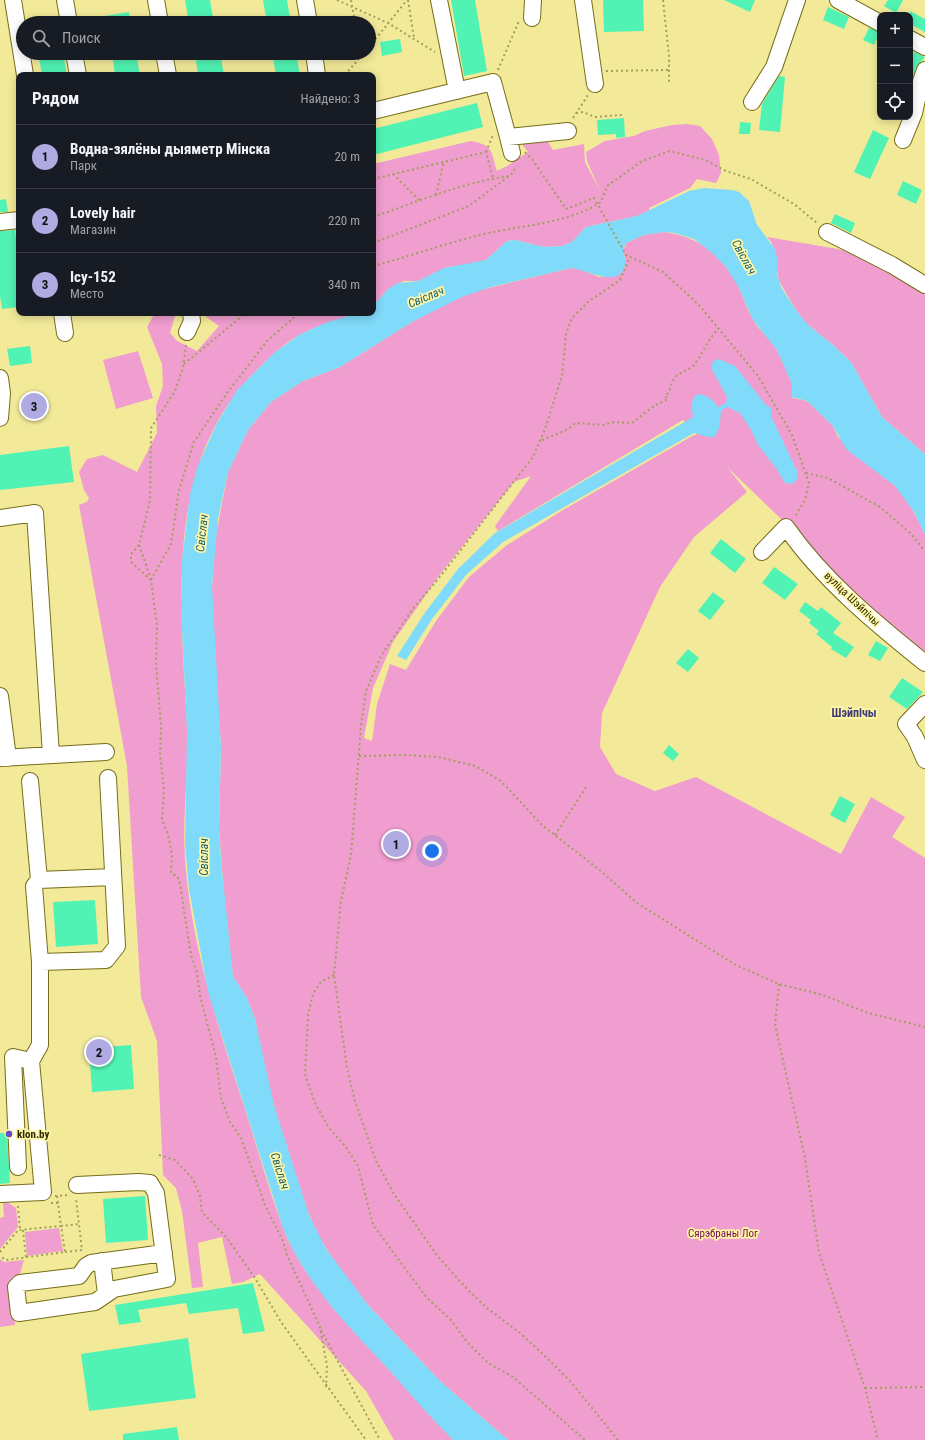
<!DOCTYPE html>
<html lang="ru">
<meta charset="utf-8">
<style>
body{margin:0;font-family:"Roboto Condensed",sans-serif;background:#20242c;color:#f1f3f6}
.controls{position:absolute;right:12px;top:12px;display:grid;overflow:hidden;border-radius:8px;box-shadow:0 2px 10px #0003}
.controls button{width:36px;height:36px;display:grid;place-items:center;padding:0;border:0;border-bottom:1px solid #363941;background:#171b24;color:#f1f3f6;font:20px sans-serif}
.you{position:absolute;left:432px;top:851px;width:14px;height:14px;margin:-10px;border:3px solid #fff;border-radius:50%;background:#1a73e8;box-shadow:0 0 0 6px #1a73e833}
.badge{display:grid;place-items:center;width:26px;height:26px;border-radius:50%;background:#afaae2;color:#111;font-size:13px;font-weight:700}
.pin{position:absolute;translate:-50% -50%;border:2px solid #fff;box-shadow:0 1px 4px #0006}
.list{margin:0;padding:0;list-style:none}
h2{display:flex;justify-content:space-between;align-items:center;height:52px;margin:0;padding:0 16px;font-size:17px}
h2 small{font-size:13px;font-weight:400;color:#9ea1a6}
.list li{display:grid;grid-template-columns:26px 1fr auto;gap:12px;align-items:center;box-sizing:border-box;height:64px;padding:0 16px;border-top:1px solid #363941}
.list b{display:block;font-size:15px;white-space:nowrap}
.list p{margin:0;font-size:13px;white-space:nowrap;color:#9ea1a6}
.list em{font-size:13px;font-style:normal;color:#9ea1a6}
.icon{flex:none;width:22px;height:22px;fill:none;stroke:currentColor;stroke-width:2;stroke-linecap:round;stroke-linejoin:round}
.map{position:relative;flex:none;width:925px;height:1440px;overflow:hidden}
.search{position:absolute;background:#171b24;box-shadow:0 2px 10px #0003;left:16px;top:16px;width:360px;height:44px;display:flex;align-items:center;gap:10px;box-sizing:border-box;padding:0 14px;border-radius:22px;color:#9ea1a6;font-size:15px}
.panel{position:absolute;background:#171b24;box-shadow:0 2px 10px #0003;left:16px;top:72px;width:360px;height:244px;border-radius:8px}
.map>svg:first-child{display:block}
.green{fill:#f09dcf;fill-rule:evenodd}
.water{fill:#80dafa}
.building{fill:#50f3b4}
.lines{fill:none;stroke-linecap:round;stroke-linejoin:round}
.minor-casing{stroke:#766d18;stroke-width:18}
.path{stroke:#a39d5e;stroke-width:2;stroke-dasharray:2 3;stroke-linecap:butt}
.minor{stroke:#fff;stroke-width:16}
.poi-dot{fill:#5e50c9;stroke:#fff7a6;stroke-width:1.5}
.labels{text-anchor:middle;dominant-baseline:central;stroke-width:3.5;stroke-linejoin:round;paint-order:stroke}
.street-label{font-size:11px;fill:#2c2907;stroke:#fff7a6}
.poi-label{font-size:11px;font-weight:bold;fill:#2c2907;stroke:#fff7a6;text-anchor:start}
.park-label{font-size:11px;fill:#710654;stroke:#fff7a6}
.water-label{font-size:12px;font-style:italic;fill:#196177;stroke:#fff7a6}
.neighbourhood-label{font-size:12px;font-weight:bold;fill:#3f3b77;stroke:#fff7a6}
</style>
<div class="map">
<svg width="925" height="1440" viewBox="0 0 925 1440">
<rect width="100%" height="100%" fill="#f2ea99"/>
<!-- green -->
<path class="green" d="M687,124L700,126L712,139L719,155L721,173L716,183L697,179L690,188L649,208V211L637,216L586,227L573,241L563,246L544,247L515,240L507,241L486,260L464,265L448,267L418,281H404L388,289L373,306V164L471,141C494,145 491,152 497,171L507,166L528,152L519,140L546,139L553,150L584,144L585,162L600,191L587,161L586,152L605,141L634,136L645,131L672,125Z
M664,232C700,236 723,257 739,288C744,299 748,311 754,321C760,332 771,339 777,350C781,358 789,375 792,383C794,389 790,393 793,398L807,401L833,426L838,437L895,486L908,502L923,529L925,535V658L844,588L804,541L728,468L747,492L694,537L660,587L602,713L600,747L616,774L655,791L696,777L841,854L871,797L905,817L892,837L925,858V1440H508L441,1382L368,1305L334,1261L320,1238L309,1215L279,1123L269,1088L255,1019L247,998L233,977L224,893L219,828L221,747L211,601L216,535L228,472L248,430L271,402L303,381L340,367L412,322L449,302L476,291L571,268L580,269L599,277L616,275L624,268L625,259L623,251L626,243L644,235ZM683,420L697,435H694L563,510L507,545L469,577L436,621L406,670L390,664L377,704L372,741L364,738L373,688L393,642L441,573L514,482L531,476L495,526L498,531Z
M767,237L838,249L892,265L925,285V454L882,417L851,362L833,345L807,324L796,310L779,281L772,243Z
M155,313H176L170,333L177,341L197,351L219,326L205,316L204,313H358C337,320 315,326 296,337C281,346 269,358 257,370C162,463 181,605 187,726C189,770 182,815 185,859C191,945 218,1027 245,1109C259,1153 271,1198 288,1240L301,1264L332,1307L453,1440H394L366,1391L260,1274L243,1282L232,1284L222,1237L198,1243L203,1287L192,1288L182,1211L176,1188L163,1175L157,1041L141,997L127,766L79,505L87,502L89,498L84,490L79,472L87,459L103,455L137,472L157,433L156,406L163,386L162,364L147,327Z
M138,351L153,398L116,409L103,360Z
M7,1202L16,1208L18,1227L0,1249V1218L4,1217L3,1203Z
M59,1228L63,1251L27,1256L25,1232Z
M0,1259L4,1262L24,1260L20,1274L10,1283L15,1325L0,1327Z"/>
<!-- water -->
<path class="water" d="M704,188L732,190L739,192L749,201L757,225L775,249L778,262L777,274L781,287L796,310L807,324L833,345L851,362L882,417L925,454V535L914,512L895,486L846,449L833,426L807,401L792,397V384L777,350L753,320L739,288L726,267L711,252L694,239L675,233L664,232L644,235L626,243C621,251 626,257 625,265C620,290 585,269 571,268L491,287L462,297L412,322L340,367L303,381L271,402L248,430L228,472L218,519L212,586L221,747L219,828L221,860L233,976L247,998L255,1019L274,1105L309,1215L326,1249L368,1305L441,1382L508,1440H453C431,1418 411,1395 391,1372C350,1328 306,1285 283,1228L208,992L189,889L185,845L187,732L181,607L182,560L190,494L197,468L216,425L237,390L274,353L299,335L325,323L358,313H373V306L388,289L398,283L418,281L444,268L486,260L507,241L515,240L544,247L563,246L573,241L586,227L637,216L689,191Z
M719,359L735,366L766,405L771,408V416L797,471V479L792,484L785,483L776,468L758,445L751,430L740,413L727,407L721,411C720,421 721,432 712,438L694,433L503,542L466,575L432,619L406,660L397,656L424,614L458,569L495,533L693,417C692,408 690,401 697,394C707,395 713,399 718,407L726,403L727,397L711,368L713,361Z"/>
<!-- building -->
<path class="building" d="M185,0H210L214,23H189Z
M263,0H287L291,23H267Z
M451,0H475L487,71L464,76Z
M603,0H643L644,31L604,32Z
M724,0H755L750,12Z
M888,0H903L896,13L884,6Z
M828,7L849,17L844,29L823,20Z
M910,11L925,19V32L910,24Z
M129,12L131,23H92V18Z
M869,28L880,32L874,45L863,40Z
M400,39L402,52L382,56L380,42Z
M914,52L925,57L916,67L910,87V61Z
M38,53H63L67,75H42Z
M112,53H136L140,75H115Z
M195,53H220L224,75H198Z
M272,53H296L300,75H276Z
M779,76L785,77L780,132L759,130L762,104Z
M477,103L483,127L373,155V129Z
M624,118L625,137L616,138V134L598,135L597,120Z
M740,122L751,123L750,134H739Z
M873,130L889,138L870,179L854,172Z
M903,181L922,190L916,204L897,195Z
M6,199L8,212H0V200Z
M835,214L855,223L851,233L831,223Z
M15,230L19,262V307L2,309L0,296V231Z
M30,346L32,363L10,366L7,349Z
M69,446L74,482L0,490V455Z
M721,539L746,559L735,573L710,553Z
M774,567L798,584L785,600L762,583Z
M713,592L725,601L710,620L698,611Z
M805,602L818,611L821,607L841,623L833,633L854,647L846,658L831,649L832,647L816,634L819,631L809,623L811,620L799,611Z
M876,641L888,648L880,661L868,655Z
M688,649L699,658L688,672L676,663Z
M902,678L923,692L907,709L889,697Z
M669,745L679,754L673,761L663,753Z
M840,796L855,804L845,823L830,815Z
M95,900L98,944L56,947L53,902Z
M131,1045L134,1089L92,1092L89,1048Z
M0,1133H7L10,1183L0,1184Z
M145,1196L148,1240L106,1243L103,1199Z
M253,1283L265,1331L243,1334L238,1308L189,1314L186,1303L138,1310L141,1322L119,1325L115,1305Z
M188,1338L196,1398L89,1411L81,1354Z
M177,1427L179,1440H123V1434Z"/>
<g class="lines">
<defs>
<path id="minor" d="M13,0L25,75
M65,0L69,23
M156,0L160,23
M305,0L309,23
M439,0L457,91
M583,0L595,84
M838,0L880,23
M532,18L533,0
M910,39L925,47
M74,53L78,75
M164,53L168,75
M314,53L317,75
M752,102L774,67L797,0
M373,111L493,82L508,137L568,131
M508,137L512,153
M903,140L914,113L921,81L925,70
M0,222L19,220
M827,232L892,265L925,285
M62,313L65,333
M187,332L192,321L191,313
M0,378L2,393L0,418
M0,518L35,513L51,755
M762,552L786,527C823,580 875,623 925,663
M0,696L8,758
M925,704L906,724L915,737L925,760
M0,758L106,752
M39,880L113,877
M40,962L106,960L117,946L108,778
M18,1167L13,1057L31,1061
M77,1185L139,1182L150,1183L156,1193L167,1279L114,1289L95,1302L19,1313L16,1287L20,1283L79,1276L86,1266L91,1263L164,1253
M0,1194L43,1192L31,1061L40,1045V962L34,886L39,880L30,781
M102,1261L106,1294"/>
</defs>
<!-- minor casing -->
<use href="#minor" class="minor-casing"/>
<!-- path -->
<path class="path" d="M337,0L388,23L435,52
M351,0L355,23
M408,0L414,38
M663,0L669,56V83
M369,47L407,0
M498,70L519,21
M606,71L669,70
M345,75L364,53
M576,113L583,112L595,117L621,115V118
M573,118L588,95
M486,152L493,135
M525,152L532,159L566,209L594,198L626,255L663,272L698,304L758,376L792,435L809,483L805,500L795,517
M393,174L420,201
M373,179L486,152L493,178
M436,195L444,161
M373,217C417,202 463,182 510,176L517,166
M373,243L469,206L509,176
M373,266C407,257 441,245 476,236C517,225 566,225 601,202L607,186L642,161L670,151L705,160L726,171L751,179L794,204L817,223
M186,345L183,368L175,391L151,428L150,501L139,545L131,554V562L151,580L157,625L156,663L161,727L160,754L164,791L162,820L168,834L172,855L171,872L178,878L180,884L191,955L197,973L200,996L216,1057L221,1098L230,1122L241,1138L265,1205L283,1241L287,1255L320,1327L327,1366L326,1387
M184,364L246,313
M542,440C553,435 567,432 575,423L603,425L614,422L632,423L654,406L668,399L665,396C671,392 670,385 674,379C679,371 689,371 694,365C703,353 708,339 719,328
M806,473L828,478L880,507L910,533L925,551
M139,545L151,579
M151,580L171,544L179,490L194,442L227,393L267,341L299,313
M359,756L405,755L438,757L475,766L501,781L542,825L602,872L637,903L734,964L779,984L823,995L868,1013L925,1027
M555,835L587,786
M334,975L321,982L313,994L308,1015L305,1074L315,1103L329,1128L345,1146L358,1166L373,1225L427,1298L450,1319L467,1342L488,1363L513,1377L585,1440
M779,984L775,1025L805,1158L819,1253L865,1388L878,1440
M159,1155L175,1160L193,1179L200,1196L202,1212L227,1238L255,1278L281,1322L366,1440
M55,1196L69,1195
M57,1196L61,1226L79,1224
M51,1203H58
M18,1206L20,1230
M23,1230L26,1257
M0,1252L18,1230L61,1226L65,1252L6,1260L0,1256
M65,1252L82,1250L76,1199
M321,1330L380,1440
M865,1388L925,1387
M618,1440L570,1381L544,1355L520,1333L487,1308L467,1289L436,1254L394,1194L376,1161L355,1101L347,1068L334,975L341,901L351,855L361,726L366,691L381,656L412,610L439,578L533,457L545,429L562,376L566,334L572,318L588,302L620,280L630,257"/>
<!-- minor -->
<use href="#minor" class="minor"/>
</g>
<!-- markers -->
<circle class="poi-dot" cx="9" cy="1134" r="4"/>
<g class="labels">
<!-- street labels -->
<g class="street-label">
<text transform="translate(852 599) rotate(44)">вуліца Шэйпічы</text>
</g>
<!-- poi labels -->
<g class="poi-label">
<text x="17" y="1134">klon.by</text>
</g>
<!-- park labels -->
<g class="park-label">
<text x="723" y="1233">Сярэбраны Лог</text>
</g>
<!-- water labels -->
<g class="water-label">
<text transform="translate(744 257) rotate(61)">Свіслач</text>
<text transform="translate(426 297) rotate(-23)">Свіслач</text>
<text transform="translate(202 533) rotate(-84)">Свіслач</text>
<text transform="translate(204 857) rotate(-90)">Свіслач</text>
<text transform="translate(280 1171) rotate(72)">Свіслач</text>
</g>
<!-- neighbourhood labels -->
<g class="neighbourhood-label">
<text x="854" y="713">Шэйпічы</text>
</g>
</g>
</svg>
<div class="controls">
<button>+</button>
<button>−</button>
<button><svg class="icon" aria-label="locate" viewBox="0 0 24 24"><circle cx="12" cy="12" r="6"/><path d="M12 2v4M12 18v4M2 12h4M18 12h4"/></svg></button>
</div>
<div class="you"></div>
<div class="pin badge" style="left:396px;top:844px">1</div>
<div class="pin badge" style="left:99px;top:1052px">2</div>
<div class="pin badge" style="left:34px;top:406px">3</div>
<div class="search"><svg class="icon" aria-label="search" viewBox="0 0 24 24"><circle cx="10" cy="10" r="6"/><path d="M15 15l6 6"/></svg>Поиск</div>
<section class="panel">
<h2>Рядом<small>Найдено: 3</small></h2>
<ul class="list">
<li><span class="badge">1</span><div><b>Водна-зялёны дыяметр Мінска</b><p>Парк</p></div><em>20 m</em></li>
<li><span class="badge">2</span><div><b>Lovely hair</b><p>Магазин</p></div><em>220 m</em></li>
<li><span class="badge">3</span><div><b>Ісу-152</b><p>Место</p></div><em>340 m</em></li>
</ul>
</section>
</div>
